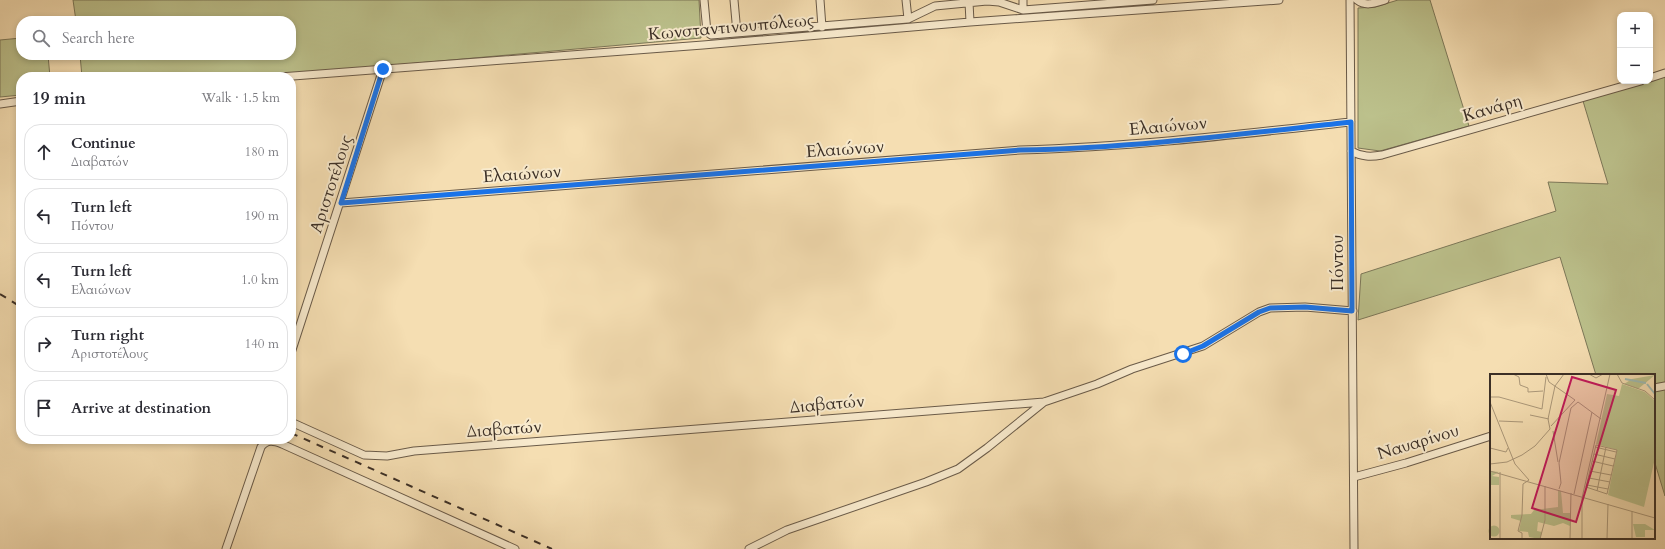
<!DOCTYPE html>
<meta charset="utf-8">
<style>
body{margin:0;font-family:Cardo,serif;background:#f2f2f3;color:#2b2b33}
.controls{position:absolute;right:12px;top:12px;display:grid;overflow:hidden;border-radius:8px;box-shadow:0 2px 6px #0003}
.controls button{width:36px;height:36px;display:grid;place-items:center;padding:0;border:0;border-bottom:1px solid #e1e1e2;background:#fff;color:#2b2b33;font:20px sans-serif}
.stop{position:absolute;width:12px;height:12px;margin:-9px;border:3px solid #1a73e8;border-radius:50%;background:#fff}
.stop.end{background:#1a73e8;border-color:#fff;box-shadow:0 1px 4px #0008}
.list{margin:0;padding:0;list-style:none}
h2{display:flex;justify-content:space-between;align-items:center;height:52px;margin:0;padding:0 16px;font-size:17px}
h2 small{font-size:13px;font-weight:400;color:#7c7c81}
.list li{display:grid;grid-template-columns:26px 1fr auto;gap:12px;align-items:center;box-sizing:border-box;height:56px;margin:0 8px 8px;padding:0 8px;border:1px solid #e1e1e2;border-radius:16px}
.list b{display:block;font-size:15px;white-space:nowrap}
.list p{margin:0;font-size:13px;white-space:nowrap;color:#7c7c81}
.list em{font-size:13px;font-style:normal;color:#7c7c81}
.icon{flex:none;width:22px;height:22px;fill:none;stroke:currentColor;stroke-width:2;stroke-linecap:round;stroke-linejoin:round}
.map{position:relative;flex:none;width:1665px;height:549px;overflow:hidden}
.search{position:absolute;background:#fff;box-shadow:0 2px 6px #0003;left:16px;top:16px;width:280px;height:44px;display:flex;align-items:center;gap:10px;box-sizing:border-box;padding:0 14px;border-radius:16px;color:#7c7c81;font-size:15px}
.panel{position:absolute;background:#fff;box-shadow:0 2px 6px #0003;left:16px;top:72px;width:280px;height:372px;border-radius:16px}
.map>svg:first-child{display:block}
.green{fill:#bcc18c;stroke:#7c7859}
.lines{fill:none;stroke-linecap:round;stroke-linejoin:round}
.minor-casing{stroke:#6a5b49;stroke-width:9}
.minor{stroke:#f8eacd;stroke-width:7}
.rail{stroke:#3b2f26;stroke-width:2;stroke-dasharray:7 7;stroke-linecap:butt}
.route{stroke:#1a73e8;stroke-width:5}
.labels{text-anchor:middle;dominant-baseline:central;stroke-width:4;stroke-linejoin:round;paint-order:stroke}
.street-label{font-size:17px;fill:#3b2f26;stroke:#f8eacd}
.inset-river{fill:none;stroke:#9fbbb4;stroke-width:2}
.inset-road{fill:none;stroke:#ab987a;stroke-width:1}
.view{fill:#c2185b;fill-opacity:0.15;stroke:#c2185b;stroke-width:2}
.inset-edge{fill:none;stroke:#3b2f26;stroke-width:2}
</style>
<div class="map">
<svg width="1665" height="549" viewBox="0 0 1665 549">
<rect width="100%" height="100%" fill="#f5deb2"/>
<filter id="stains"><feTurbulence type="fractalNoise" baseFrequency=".005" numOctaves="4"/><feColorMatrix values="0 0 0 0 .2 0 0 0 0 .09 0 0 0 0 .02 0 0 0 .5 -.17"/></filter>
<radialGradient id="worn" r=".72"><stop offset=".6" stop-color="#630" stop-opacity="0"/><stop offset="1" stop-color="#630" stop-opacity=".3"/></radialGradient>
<!-- green -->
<path class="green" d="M73,0H699L701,38L258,77H82L80,55H291V21H76Z
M1398,0H1430L1469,126L1380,151L1358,148V8L1375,7Z
M21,38V55H48L50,77H21V95L0,97V40Z
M1665,76V496L1654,460V375H1596L1560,257L1358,320L1361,274L1556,211L1548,182L1608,184L1583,101Z"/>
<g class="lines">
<defs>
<path id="minor" d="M704,0L707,32L711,35L908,19L935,6L987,1L999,2L1023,10L1153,0
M734,0L737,33
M820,0L822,27
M906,0L908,19
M1023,0V10
M1350,0L1354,549
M1357,0C1366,7 1375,3 1385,0
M969,2L970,22
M280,77L703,45L970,22L1279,0
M1650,78L1665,73
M0,104L21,101
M1351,151C1362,157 1371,157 1382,155L1641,81
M341,203L1020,150C1131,147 1241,134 1351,122
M291,353L383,69
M1654,388L1665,386
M291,422L364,455L387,456L414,451L1044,402L1097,384L1132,369L1203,346L1259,312L1270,308L1305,307L1353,311
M1354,477L1406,463L1491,436
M226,549L261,447C267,439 274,441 282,444L515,549
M749,549L787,530L926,482L958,469L987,448L1044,402"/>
</defs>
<!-- minor casing -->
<use href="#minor" class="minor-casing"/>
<!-- minor -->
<use href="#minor" class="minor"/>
<!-- rail -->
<path class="rail" d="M0,294L21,307
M291,433L552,549"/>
</g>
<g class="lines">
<!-- route -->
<path class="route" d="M383,69L341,203L1020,150C1131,148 1241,134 1351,122L1352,311L1305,307L1270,308L1259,312L1203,346L1183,354"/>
</g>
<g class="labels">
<!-- street labels -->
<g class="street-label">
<text transform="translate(731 27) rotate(-5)">Κωνσταντινουπόλεως</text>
<text transform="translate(1492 108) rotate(-16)">Κανάρη</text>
<text transform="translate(1168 126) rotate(-5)">Ελαιώνων</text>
<text transform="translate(845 149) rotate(-4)">Ελαιώνων</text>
<text transform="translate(522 174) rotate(-4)">Ελαιώνων</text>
<text transform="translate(331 184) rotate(-72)">Αριστοτέλους</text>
<text transform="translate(1337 263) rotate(-90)">Πόντου</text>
<text transform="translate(827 404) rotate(-5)">Διαβατών</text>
<text transform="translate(504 429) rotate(-4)">Διαβατών</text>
<text transform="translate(1418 442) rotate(-17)">Ναυαρίνου</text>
</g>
</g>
<!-- overview -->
<g transform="translate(1490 374)">
<rect width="165" height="165" fill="#f5deb2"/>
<path d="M165,1L148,15L134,10L142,5ZM132,10L155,18L165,27V84L154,133L118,121L127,76L106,70L117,20L129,22ZM0,97L9,98L2,102L9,103V111H0ZM68,116L71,117L73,139H80V152L73,149L64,152L48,148L47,157L52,158L50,165L39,163L38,158L29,157L31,147L21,144V141L41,140L44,136L68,133ZM143,150H155L165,156H155V163H146ZM-1.5 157a5.5 5.5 0 1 1 11 0a5.5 5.5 0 1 1-11 0Z" fill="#bcc18c"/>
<path class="inset-river" d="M135,5L156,9M157,10L165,20"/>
<path class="inset-road" d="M23,0L29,3L30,11L38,14V18L53,17M56,0L59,8L85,26L61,52M99,0L106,4L113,0M127,0L132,9L155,17L165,26M0,23H9L52,35L56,3M0,28L25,90L39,106L33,110L32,141L28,157L32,159V165M40,41L59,45M9,47L33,48M63,57L68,88M106,71L127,76L117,120L96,113ZM105,73L126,78M0,74L16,78L18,74M104,80L125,85M102,87L123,92M0,90L17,88L32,81L45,72L60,55L58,45L65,12L74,0M0,97L165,144M100,97L121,101M99,104L120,108M97,111L118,115M69,115L71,109L69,89L81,34L88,28L111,45M107,117L116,73M84,120L102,38M142,137V165M10,165V98M50,165L55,146V112M80,165L81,119M92,165V124L120,0M117,165L118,130"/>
<path class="view" d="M82,3L126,16L86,148L42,134Z"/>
<rect width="165" height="165" class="inset-edge"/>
</g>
<rect width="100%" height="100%" filter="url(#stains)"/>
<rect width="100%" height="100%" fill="url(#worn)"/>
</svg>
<div class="controls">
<button>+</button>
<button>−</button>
</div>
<div class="stop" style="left:1183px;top:354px"></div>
<div class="stop end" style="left:383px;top:69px"></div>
<div class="search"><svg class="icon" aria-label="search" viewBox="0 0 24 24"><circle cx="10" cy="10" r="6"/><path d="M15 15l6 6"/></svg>Search here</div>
<section class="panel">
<h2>19 min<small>Walk · 1.5 km</small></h2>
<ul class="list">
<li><svg class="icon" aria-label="ahead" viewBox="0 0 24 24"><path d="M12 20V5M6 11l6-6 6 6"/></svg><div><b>Continue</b><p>Διαβατών</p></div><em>180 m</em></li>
<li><svg class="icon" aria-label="left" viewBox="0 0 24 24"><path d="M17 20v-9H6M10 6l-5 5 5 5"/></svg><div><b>Turn left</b><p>Πόντου</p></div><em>190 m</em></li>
<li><svg class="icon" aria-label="left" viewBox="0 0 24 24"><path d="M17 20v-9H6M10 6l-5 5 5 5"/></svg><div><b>Turn left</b><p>Ελαιώνων</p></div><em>1.0 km</em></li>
<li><svg class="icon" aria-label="right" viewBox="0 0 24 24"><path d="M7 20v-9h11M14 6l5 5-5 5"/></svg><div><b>Turn right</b><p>Αριστοτέλους</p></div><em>140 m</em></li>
<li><svg class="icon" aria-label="arrive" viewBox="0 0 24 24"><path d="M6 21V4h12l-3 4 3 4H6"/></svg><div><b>Arrive at destination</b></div></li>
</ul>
</section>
</div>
